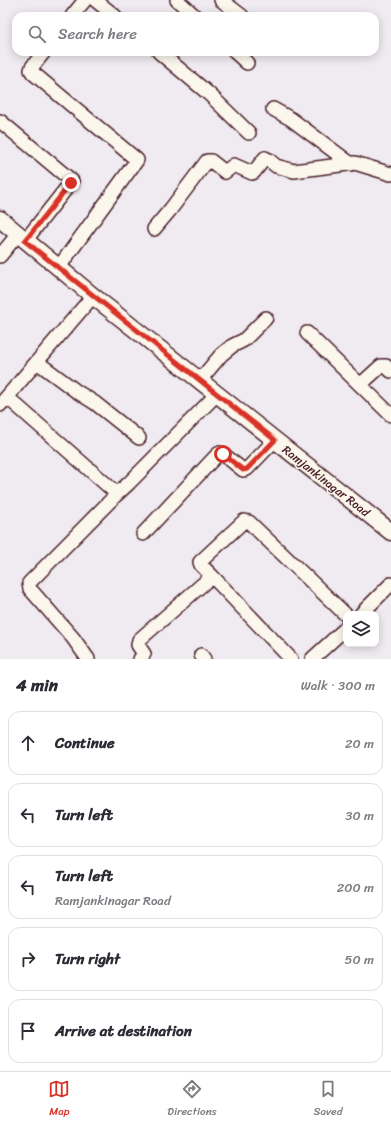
<!DOCTYPE html>
<meta charset="utf-8">
<style>
body{margin:0;font-family:Sriracha,sans-serif;background:#f7f7f7;color:#2b2b33}
.controls{position:absolute;right:12px;bottom:12px;display:grid;overflow:hidden;border-radius:8px;box-shadow:0 2px 10px #0003}
.controls button{width:36px;height:36px;display:grid;place-items:center;padding:0;border:0;border-bottom:1px solid #e1e1e2;background:#fff;color:#2b2b33;font:20px sans-serif}
.stop{position:absolute;width:12px;height:12px;margin:-9px;border:3px solid #d93025;border-radius:50%;background:#fff}
.stop.end{background:#d93025;border-color:#fff;box-shadow:0 1px 4px #0008}
.list{margin:0;padding:0;list-style:none}
h2{display:flex;justify-content:space-between;align-items:center;height:52px;margin:0;padding:0 16px;font-size:17px}
h2 small{font-size:13px;font-weight:400;color:#7c7c81}
.list li{display:grid;grid-template-columns:26px 1fr auto;gap:12px;align-items:center;box-sizing:border-box;height:64px;margin:0 8px 8px;padding:0 8px;border:1px solid #e1e1e2;border-radius:12px}
.list b{display:block;font-size:15px;white-space:nowrap}
.list p{margin:0;font-size:13px;white-space:nowrap;color:#7c7c81}
.list em{font-size:13px;font-style:normal;color:#7c7c81}
.icon{flex:none;width:22px;height:22px;fill:none;stroke:currentColor;stroke-width:2;stroke-linecap:round;stroke-linejoin:round}
.map{position:relative;flex:none;width:391px;height:659px;overflow:hidden}
.search{position:absolute;background:#fff;box-shadow:0 2px 10px #0003;left:12px;right:12px;top:12px;height:44px;display:flex;align-items:center;gap:10px;box-sizing:border-box;padding:0 14px;border-radius:12px;color:#7c7c81;font-size:15px}
.sheet{height:412px;background:#fff}
nav{display:flex;justify-content:space-around;align-items:center;box-sizing:border-box;height:56px;border-top:1px solid #e1e1e2;background:#fff;font-size:11px;color:#7c7c81}
nav a{display:grid;justify-items:center;gap:2px}
nav .on{color:#d93025}
.map>svg:first-child{display:block}
.lines{fill:none;stroke-linecap:round;stroke-linejoin:round}
.minor-casing{stroke:#4a1f2b;stroke-width:16}
.tertiary-casing{stroke:#4a1f2b;stroke-width:19}
.minor{stroke:#fbf7ec;stroke-width:13}
.tertiary{stroke:#fbf7ec;stroke-width:16}
.route{stroke:#d93025;stroke-width:5}
.labels{text-anchor:middle;dominant-baseline:central;stroke-width:3;stroke-linejoin:round;paint-order:stroke}
.street-label{font-size:12px;fill:#4a1f2b;stroke:#fbf7ec}
</style>
<div class="map">
<svg width="391" height="659" viewBox="0 0 391 659">
<rect width="100%" height="100%" fill="#efebf0"/>
<filter id="ink" filterUnits="userSpaceOnUse"><feTurbulence type="fractalNoise" baseFrequency=".025" numOctaves="2"/><feDisplacementMap in="SourceGraphic" scale="8" xChannelSelector="R" yChannelSelector="G"/><feConvolveMatrix kernelMatrix="1 2 1 2 8 2 1 2 1" color-interpolation-filters="sRGB"/></filter>
<g filter="url(#ink)">
<g class="lines">
<defs>
<path id="minor" d="M95,0L115,16
M177,0L195,16
M221,0L242,16
M72,16L85,0
M44,52L32,67L31,70L33,73L137,160L59,267
M159,52L209,94L249,133
M235,52L247,63
M273,109L291,119L351,164
M0,121L72,181L25,241
M154,229L170,210L207,161H211L225,172L234,165L252,173L254,172L265,158L269,160L276,166L294,171L355,163L391,174
M0,256L18,234
M307,333L391,415
M37,362L76,391L95,403L139,438
M200,380L221,355L232,346L244,340L266,318
M360,385L381,366H386L391,371
M7,397L115,492L116,495L29,583L30,589L73,638L88,659
M0,405L93,296
M116,495L129,483L217,394
M143,534L217,455L220,453L223,454L243,470L247,469L275,440
M212,576L291,659
M361,614L391,584
M201,655L204,659
M140,659L144,654L138,645L139,640L212,576L201,565L200,562L244,521L249,522L346,615
M312,659L346,628"/>
<path id="tertiary" d="M0,219L93,296L391,532"/>
</defs>
<!-- minor casing -->
<use href="#minor" class="minor-casing"/>
<!-- tertiary casing -->
<use href="#tertiary" class="tertiary-casing"/>
<!-- minor -->
<use href="#minor" class="minor"/>
<!-- tertiary -->
<use href="#tertiary" class="tertiary"/>
</g>
</g>
<g class="lines" filter="url(#ink)">
<!-- route -->
<path class="route" d="M71,183L25,241L275,440L247,469L243,470L223,454"/>
</g>
<g class="labels">
<!-- street labels -->
<g class="street-label">
<text transform="translate(326 481) rotate(38)">Ramjankinagar Road</text>
</g>
</g>
</svg>
<div class="controls">
<button><svg class="icon" aria-label="layers" viewBox="0 0 24 24"><path d="M12 4l9 5-9 5-9-5zM3 14l9 5 9-5"/></svg></button>
</div>
<div class="stop" style="left:223px;top:454px"></div>
<div class="stop end" style="left:71px;top:183px"></div>
<div class="search"><svg class="icon" aria-label="search" viewBox="0 0 24 24"><circle cx="10" cy="10" r="6"/><path d="M15 15l6 6"/></svg>Search here</div>
</div>
<section class="sheet">
<h2>4 min<small>Walk · 300 m</small></h2>
<ul class="list">
<li><svg class="icon" aria-label="ahead" viewBox="0 0 24 24"><path d="M12 20V5M6 11l6-6 6 6"/></svg><div><b>Continue</b></div><em>20 m</em></li>
<li><svg class="icon" aria-label="left" viewBox="0 0 24 24"><path d="M17 20v-9H6M10 6l-5 5 5 5"/></svg><div><b>Turn left</b></div><em>30 m</em></li>
<li><svg class="icon" aria-label="left" viewBox="0 0 24 24"><path d="M17 20v-9H6M10 6l-5 5 5 5"/></svg><div><b>Turn left</b><p>Ramjankinagar Road</p></div><em>200 m</em></li>
<li><svg class="icon" aria-label="right" viewBox="0 0 24 24"><path d="M7 20v-9h11M14 6l5 5-5 5"/></svg><div><b>Turn right</b></div><em>50 m</em></li>
<li><svg class="icon" aria-label="arrive" viewBox="0 0 24 24"><path d="M6 21V4h12l-3 4 3 4H6"/></svg><div><b>Arrive at destination</b></div></li>
</ul>
</section>
<nav>
<a class="on"><svg class="icon" aria-label="map" viewBox="0 0 24 24"><path d="M3 6l6-2 6 2 6-2v14l-6 2-6-2-6 2zM9 4v14M15 6v14"/></svg>Map</a>
<a><svg class="icon" aria-label="directions" viewBox="0 0 24 24"><path d="M12 3l9 9-9 9-9-9zM9 14v-3h6M13 9l2 2-2 2"/></svg>Directions</a>
<a><svg class="icon" aria-label="saved" viewBox="0 0 24 24"><path d="M7 4h10v16l-5-4-5 4z"/></svg>Saved</a>
</nav>
